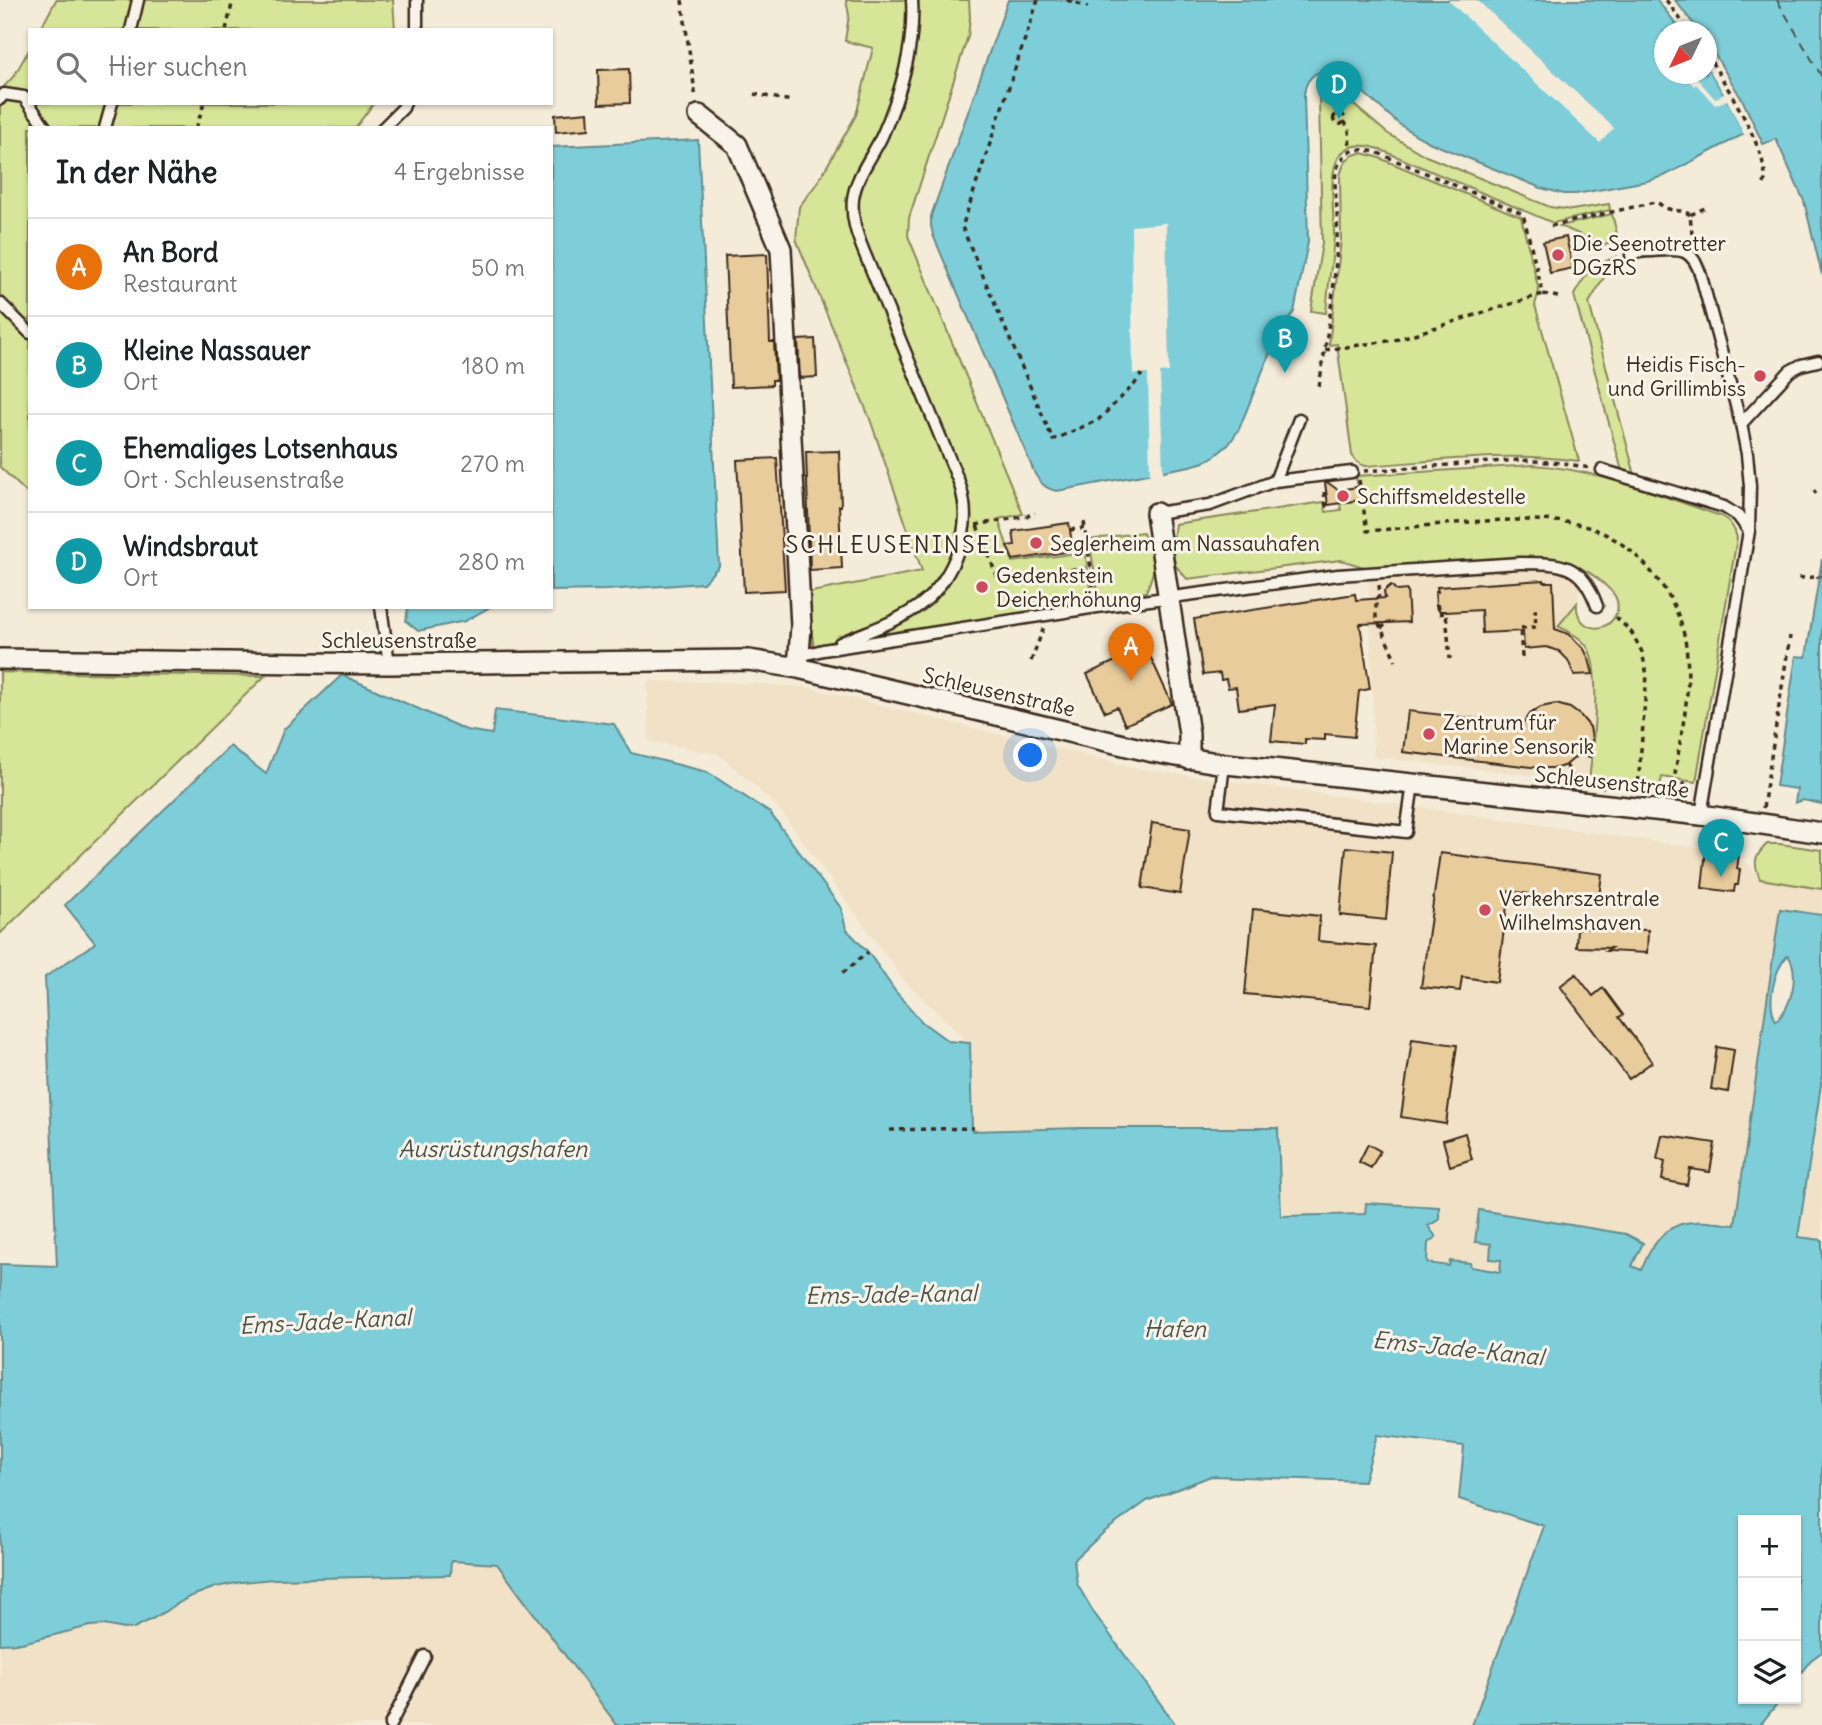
<!DOCTYPE html>
<html lang="de">
<meta charset="utf-8">
<style>
body{margin:0;font-family:Delius,sans-serif;background:#f6f6f6;color:#202124}
.controls{position:absolute;right:21px;bottom:21px;display:grid;overflow:hidden;border-radius:0px;box-shadow:0 2px 5px #0004}
.controls button{width:63px;height:63px;display:grid;place-items:center;padding:0;border:0;border-bottom:2px solid #e0e0e0;background:#fff;color:#202124;font:35px sans-serif}
.compass{position:absolute;left:1654px;top:21px;width:63px;height:63px;border-radius:50%;background:#fff;box-shadow:0 2px 5px #0004;rotate:227deg}
.you{position:absolute;left:1031px;top:756px;width:24px;height:24px;margin:-18px;border:5px solid #fff;border-radius:50%;background:#1a73e8;box-shadow:0 0 0 10px #1a73e833}
.badge{display:grid;place-items:center;width:46px;height:46px;border-radius:50%;background:#111827;color:#fff;font-size:23px;font-weight:700}
.pin{position:absolute;translate:-50% -58px;filter:drop-shadow(0 2px 4px #0008)}
.pin::after{content:'';position:absolute;top:37px;width:24px;height:21px;background:inherit;clip-path:polygon(0 0,100% 0,50% 100%)}
.list{margin:0;padding:0;list-style:none}
h2{display:flex;justify-content:space-between;align-items:center;height:91px;margin:0;padding:0 28px;font-size:30px}
h2 small{font-size:23px;font-weight:400;color:#757577}
.list li{display:grid;grid-template-columns:46px 1fr auto;gap:21px;align-items:center;box-sizing:border-box;height:98px;padding:0 28px;border-top:2px solid #e0e0e0}
.list b{display:block;font-size:26px;white-space:nowrap}
.list p{margin:0;font-size:23px;white-space:nowrap;color:#757577}
.list em{font-size:23px;font-style:normal;color:#757577}
.icon{flex:none;width:38px;height:38px;fill:none;stroke:currentColor;stroke-width:2;stroke-linecap:round;stroke-linejoin:round}
.map{position:relative;flex:none;width:1822px;height:1725px;overflow:hidden}
.search{position:absolute;background:#fff;box-shadow:0 2px 5px #0004;left:28px;top:28px;width:525px;height:77px;display:flex;align-items:center;gap:18px;box-sizing:border-box;padding:0 24px;border-radius:0px;color:#757577;font-size:26px}
.panel{position:absolute;background:#fff;box-shadow:0 2px 5px #0004;left:28px;top:126px;width:525px;height:483px;border-radius:0px}
.map>svg:first-child{display:block}
.built{fill:#f1e2c7}
.green{fill:#d6e598;stroke:#88885b;stroke-width:2}
.water{fill:#7eced9;stroke:#638c8e;stroke-width:2;fill-rule:evenodd}
.pier{fill:#f4ebd9}
.lines{fill:none;stroke-linecap:round;stroke-linejoin:round}
.ferry{stroke:#4c534d;stroke-width:2;stroke-dasharray:9 7;stroke-linecap:butt}
.building{fill:#e9cc9c;stroke:#3b2a1e;stroke-width:2}
.service-casing{stroke:#3b2a1e;stroke-width:15}
.minor-casing{stroke:#3b2a1e;stroke-width:24}
.path{stroke:#3b2a1e;stroke-width:3.5;stroke-dasharray:5 5;stroke-linecap:butt}
.service{stroke:#f7f3e8;stroke-width:10}
.minor{stroke:#f7f3e8;stroke-width:19}
.poi-dot{fill:#d1495b;stroke:#f7f3e8;stroke-width:2.5}
.labels{text-anchor:middle;dominant-baseline:central;stroke-width:6;stroke-linejoin:round;paint-order:stroke}
.poi-label{font-size:21px;fill:#3b2a1e;stroke:#f7f3e8;text-anchor:start}
.street-label{font-size:21px;fill:#3b2a1e;stroke:#f7f3e8}
.neighbourhood-label{font-size:23px;letter-spacing:2px;fill:#3b2a1e;stroke:#f7f3e8}
.water-label{font-size:23px;font-style:italic;fill:#4c534d;stroke:#f7f3e8}
</style>
<div class="map">
<svg width="1822" height="1725" viewBox="0 0 1822 1725">
<rect width="100%" height="100%" fill="#f4ebd9"/>
<filter id="ink" filterUnits="userSpaceOnUse"><feTurbulence type="fractalNoise" baseFrequency=".0143" numOctaves="2"/><feDisplacementMap in="SourceGraphic" scale="14" xChannelSelector="R" yChannelSelector="G"/><feConvolveMatrix kernelMatrix="1 2 1 2 8 2 1 2 1" color-interpolation-filters="sRGB"/></filter>
<g filter="url(#ink)">
<!-- built -->
<path class="built" d="M1545,569L1559,571L1571,575L1576,579L1578,584L1579,590L1577,603L1558,626L1574,634L1587,646L1595,672L1593,744L1589,782L1374,757L1369,580Z
M647,681L745,683L806,687L1142,769L1426,808L1739,854L1738,862L1748,863L1760,879L1822,889V915L1780,909L1735,1225L1702,1221L1687,1222L1661,1236L1650,1251L1642,1270L1632,1266L1635,1237L1627,1234L1480,1210L1475,1242L1491,1244L1501,1260L1500,1272L1470,1267V1263L1451,1261L1450,1266L1426,1263L1428,1226L1438,1220L1439,1207L1366,1213L1281,1216L1277,1128L972,1131L970,1043L905,982L777,806L718,754L649,741Z
M1822,1078V1240L1798,1237Z
M451,1561L497,1564L617,1725H0V1644L22,1643L90,1626L104,1625L124,1629L152,1619L189,1597L216,1587L241,1582L274,1579L449,1575Z"/>
<!-- green -->
<path class="green" d="M56,0H393L395,30H40Z
M846,0H969L970,18L968,36L909,218L908,236L1023,514L998,519L1013,562L1085,552L1093,600L814,649L806,593L922,571L870,419L796,239L799,207L818,182L856,115L873,48L845,41L849,15Z
M30,48V103H374L355,128H30V496L0,467V91L14,76Z
M1327,87L1335,89L1387,133L1426,156L1550,207L1572,210L1609,204L1610,210L1553,223L1379,149C1317,129 1335,202 1334,237C1332,262 1328,288 1326,313L1311,311L1322,243L1319,97L1320,93Z
M1362,153L1377,157L1521,217L1539,291L1535,305L1579,461C1509,451 1437,461 1366,466C1359,465 1355,461 1352,455L1337,344L1329,345L1341,240L1340,176C1343,163 1348,154 1362,153Z
M1612,214L1619,242L1604,245L1560,226Z
M1616,257L1589,303L1635,475L1622,471L1574,295C1586,273 1592,266 1616,257Z
M1533,465C1598,469 1660,496 1721,516C1730,521 1735,528 1737,538L1696,782L1662,777L1660,786L1655,789L1589,782C1592,752 1602,673 1588,648C1581,637 1570,632 1558,626L1577,603C1576,611 1578,617 1584,623C1601,637 1624,617 1616,598C1614,593 1609,589 1605,585C1584,565 1564,560 1535,558L1367,568L1341,560L1187,579L1175,565L1172,547L1175,524L1324,502L1326,512L1341,510L1340,503L1360,500L1356,476Z
M1142,532C1158,559 1157,564 1146,592L1099,599L1089,540Z
M0,672L265,676L0,934Z
M1767,844H1780L1822,850V889L1760,879C1753,862 1754,857 1767,844Z"/>
<!-- water -->
<path class="water" d="M1008,0H1657L1682,31L1664,32V74H1706L1707,66L1731,107L1744,134L1664,176L1647,181L1576,194H1564L1541,188L1431,143L1416,135L1399,124L1343,74C1324,65 1306,73 1304,95L1308,242L1294,312L1278,333L1239,429L1229,444L1216,455L1204,462L1190,466L1057,491C1046,489 1041,484 1035,474L933,235L931,226V216Z
M1675,0H1822V275L1804,201L1776,139L1763,144L1743,101L1707,42L1706,32L1699,31Z
M698,140L719,566L703,583L607,590L551,591V147Z
M1822,559V804L1803,800L1795,803L1797,789L1776,786L1796,656L1806,657Z
M408,607H490L465,621L418,631L406,621Z
M342,675L466,730L492,734L495,710L614,724L631,753L707,772L770,813L841,908L846,929L868,952L895,991L922,1022L948,1041L970,1043L972,1131L1082,1128H1278L1281,1216L1365,1214L1366,1203L1439,1207V1220L1428,1226L1436,1237L1428,1243L1427,1263L1449,1266L1450,1261L1470,1263L1471,1267L1500,1272L1501,1260L1490,1259L1491,1244L1475,1242L1479,1210L1626,1234L1643,1243L1632,1266L1641,1270C1645,1263 1647,1256 1651,1250C1673,1214 1699,1221 1735,1225L1780,909L1822,915V1078L1798,1237L1822,1240V1652L1811,1660L1796,1679V1520H1743V1699H1781L1760,1725H1472L1544,1526L1459,1499L1464,1446L1377,1435L1364,1481L1211,1476L1147,1501L1104,1532L1074,1560L1077,1584L1094,1613L1176,1725H617L497,1564L451,1561L450,1575L274,1579L241,1582L216,1587L189,1597L152,1619L134,1628L124,1629L104,1625L90,1626L22,1643L0,1644V1264L57,1266L45,977L95,943L65,905L230,746L266,774L284,729ZM1788,955C1800,973 1792,1007 1776,1021C1766,1002 1774,970 1788,955Z"/>
<!-- pier -->
<path class="pier" d="M1448,0H1477L1614,128L1600,143Z
M1706,62L1709,64L1734,106L1747,133L1745,137L1727,100L1715,105L1696,84L1694,86L1683,74H1693L1715,99L1724,94L1707,66Z
M1166,223L1169,372L1160,373L1163,475L1150,477L1148,374H1133L1131,226Z"/>
<g class="lines">
<!-- ferry -->
<path class="ferry" d="M1777,0L1822,77
M1816,577L1822,576"/>
</g>
<!-- building -->
<path class="building" d="M629,69L630,103L599,104L598,70Z
M588,112L589,129L556,132L555,115Z
M1566,237L1573,268L1550,273L1543,242Z
M767,254L770,342H774L776,380H772V385L731,387L725,256Z
M815,339L817,377L800,378L798,340Z
M839,451L841,506H839L842,568L810,570L806,452Z
M777,458L785,590L744,592L737,460Z
M1327,482L1338,490L1358,487L1360,500L1328,505L1325,483Z
M1069,523L1073,551L1013,560L1007,546L1015,545L1013,531Z
M1544,580V582H1553L1555,629L1569,634L1584,649L1589,659L1593,674L1574,675L1568,660L1559,651L1553,649L1546,647L1524,649L1523,631L1482,633L1481,610L1446,612L1445,611H1439L1438,605H1436L1435,592H1438L1437,587Z
M1391,585L1397,591L1407,590L1409,622L1360,624L1370,689L1359,691L1354,737L1325,734V740L1305,739V744L1271,741L1275,704L1239,709L1236,687L1228,688L1226,679L1221,680L1220,673L1203,675L1194,619L1355,594L1356,600L1385,598L1384,591Z
M1146,647L1172,704L1125,725L1117,707L1105,712L1087,674Z
M1556,704L1570,708L1581,716L1590,727L1592,739L1590,757L1579,754L1566,765L1557,768H1540L1403,752L1408,711L1523,724L1530,714L1541,707Z
M1152,823L1190,829L1180,894L1142,888Z
M1346,847L1392,852L1386,920L1340,915Z
M1706,850L1739,854L1737,869L1740,870L1738,885H1735L1734,892L1702,888Z
M1440,853L1602,874L1598,904L1509,891L1497,982L1462,977L1460,991L1421,987Z
M1253,909L1320,916L1318,941L1376,946L1370,1006L1245,994Z
M1577,928L1648,930L1647,953L1606,951L1611,948L1576,947Z
M1576,974L1593,996L1603,988L1623,1015L1619,1017L1652,1062L1629,1079L1560,986Z
M1412,1039L1457,1045L1446,1124L1401,1117Z
M1717,1047L1734,1050L1728,1092L1711,1089Z
M1465,1133L1472,1159L1450,1166L1443,1140Z
M1662,1135L1715,1143L1710,1172L1690,1169L1687,1185L1662,1180L1665,1161L1657,1159Z
M1368,1144L1380,1151L1371,1168L1359,1162Z"/>
<g class="lines">
<defs>
<path id="service" d="M131,30L138,0
M417,30V0
M0,99L4,94L24,97L46,128
M105,128L112,103
M383,128L403,108L405,103
M1631,255C1637,251 1644,251 1653,251C1679,249 1692,246 1701,276L1741,424L1747,454L1750,486L1749,531L1701,815
M0,303L30,333
M1741,424L1790,371L1801,365L1818,361
M1602,470L1724,507L1738,516L1749,531
M1275,481L1352,472
M1156,513L1210,505L1275,481L1299,419
M381,607L389,664
M840,643C894,620 936,612 958,551C967,527 967,506 959,482L864,252C857,235 851,218 853,199C856,176 872,157 882,136C901,93 915,47 912,0
M799,656L823,650L1097,607L1338,575L1520,563C1563,563 1581,563 1597,606
M1224,765L1218,811L1406,832L1413,784
M390,1725L425,1656"/>
<path id="minor" d="M699,115L737,145L781,249L801,626L798,668
M1156,513L1189,734V759
M0,659L389,664L749,660L798,668L1153,752L1217,763L1701,815L1822,833"/>
</defs>
<!-- service casing -->
<use href="#service" class="service-casing"/>
<!-- minor casing -->
<use href="#minor" class="minor-casing"/>
<!-- path -->
<path class="path" d="M682,0L696,99
M1038,0L962,227L1053,440L1098,420L1134,385L1142,374
M1067,0L1088,7
M1666,0L1690,32
M226,30L233,0
M1706,54C1722,77 1773,159 1764,184
M754,94L792,101
M1333.5 119a5.5 5.5 0 1 1 11 0a5.5 5.5 0 1 1-11 0Z
M1344,121L1349,129L1350,151
M196,128L204,103
M1551,226L1655,202C1660,203 1663,208 1669,209C1677,212 1683,209 1690,215
M1692,234L1690,215L1707,207
M1325,350L1395,340L1543,294
M1319,387C1328,328 1339,269 1337,210C1336,195 1332,175 1340,162C1349,147 1363,148 1378,153L1523,214L1543,294L1558,297
M1364,471L1520,460L1563,463L1590,468
M1359,480L1367,531C1418,527 1470,520 1521,520C1542,520 1564,520 1584,526C1611,533 1636,552 1653,574C1673,597 1685,625 1687,656C1691,698 1679,741 1674,782L1685,784L1693,791
M1814,490L1816,494
M1324,492L1326,506L1328,505
M1084,522L1095,596
M976,525L1027,516L1035,513
M977,526L998,579L1091,567
M1070,530L1085,528
M1799,578L1816,577
M1379,585L1380,594L1376,599V617L1396,661
M1437,605L1438,614L1446,613L1450,659
M1616,617L1632,633L1642,652L1647,675L1638,787
M1381,628L1390,622
M1522,657L1520,628L1536,627L1535,611H1537
M1031,661L1044,627
M1566,765L1575,782
M1585,783L1601,784L1604,788
M1763,808L1790,636
M843,973L868,952
M890,1130L974,1128"/>
<!-- service -->
<use href="#service" class="service"/>
<!-- minor -->
<use href="#minor" class="minor"/>
</g>
</g>
<!-- markers -->
<g class="poi-dot">
<circle cx="1558" cy="255" r="7"/>
<circle cx="1760" cy="376" r="7"/>
<circle cx="1343" cy="496" r="7"/>
<circle cx="1036" cy="543" r="7"/>
<circle cx="982" cy="587" r="7"/>
<circle cx="1429" cy="734" r="7"/>
<circle cx="1485" cy="910" r="7"/>
</g>
<g class="labels">
<!-- poi labels -->
<g class="poi-label">
<text x="1572" y="243">Die Seenotretter<tspan x="1572" dy="24">DGzRS</tspan></text>
<text x="1746" y="364" text-anchor="end">Heidis Fisch-<tspan x="1746" dy="24">und Grillimbiss</tspan></text>
<text x="1357" y="496">Schiffsmeldestelle</text>
<text x="1050" y="543">Seglerheim am Nassauhafen</text>
<text x="996" y="575">Gedenkstein<tspan x="996" dy="24">Deicherhöhung</tspan></text>
<text x="1443" y="722">Zentrum für<tspan x="1443" dy="24">Marine Sensorik</tspan></text>
<text x="1499" y="898">Verkehrszentrale<tspan x="1499" dy="24">Wilhelmshaven</tspan></text>
</g>
<!-- street labels -->
<g class="street-label">
<text x="399" y="640">Schleusenstraße</text>
<text transform="translate(999 692) rotate(13)">Schleusenstraße</text>
<text transform="translate(1612 782) rotate(6)">Schleusenstraße</text>
</g>
<!-- neighbourhood labels -->
<g class="neighbourhood-label">
<text x="896" y="544">SCHLEUSENINSEL</text>
</g>
<!-- water labels -->
<g class="water-label">
<text x="493" y="1148">Ausrüstungshafen</text>
<text transform="translate(891 1294) rotate(-1)">Ems-Jade-Kanal</text>
<text transform="translate(325 1321) rotate(-3)">Ems-Jade-Kanal</text>
<text x="1175" y="1328">Hafen</text>
<text transform="translate(1458 1348) rotate(6)">Ems-Jade-Kanal</text>
</g>
</g>
</svg>
<div class="controls">
<button>+</button>
<button>−</button>
<button><svg class="icon" aria-label="layers" viewBox="0 0 24 24"><path d="M12 4l9 5-9 5-9-5zM3 14l9 5 9-5"/></svg></button>
</div>
<svg class="compass" viewBox="-18 -18 36 36"><path d="M0-13l5 13h-10z" fill="#e53935"/><path d="M0 13l5-13h-10z" fill="#757577"/></svg>
<div class="you"></div>
<div class="pin badge" style="left:1131px;top:681px;background:#e8710a">A</div>
<div class="pin badge" style="left:1285px;top:373px;background:#0f9aa8">B</div>
<div class="pin badge" style="left:1721px;top:877px;background:#0f9aa8">C</div>
<div class="pin badge" style="left:1339px;top:119px;background:#0f9aa8">D</div>
<div class="search"><svg class="icon" aria-label="search" viewBox="0 0 24 24"><circle cx="10" cy="10" r="6"/><path d="M15 15l6 6"/></svg>Hier suchen</div>
<section class="panel">
<h2>In der Nähe<small>4 Ergebnisse</small></h2>
<ul class="list">
<li><span class="badge" style="background:#e8710a">A</span><div><b>An Bord</b><p>Restaurant</p></div><em>50 m</em></li>
<li><span class="badge" style="background:#0f9aa8">B</span><div><b>Kleine Nassauer</b><p>Ort</p></div><em>180 m</em></li>
<li><span class="badge" style="background:#0f9aa8">C</span><div><b>Ehemaliges Lotsenhaus</b><p>Ort · Schleusenstraße</p></div><em>270 m</em></li>
<li><span class="badge" style="background:#0f9aa8">D</span><div><b>Windsbraut</b><p>Ort</p></div><em>280 m</em></li>
</ul>
</section>
</div>
